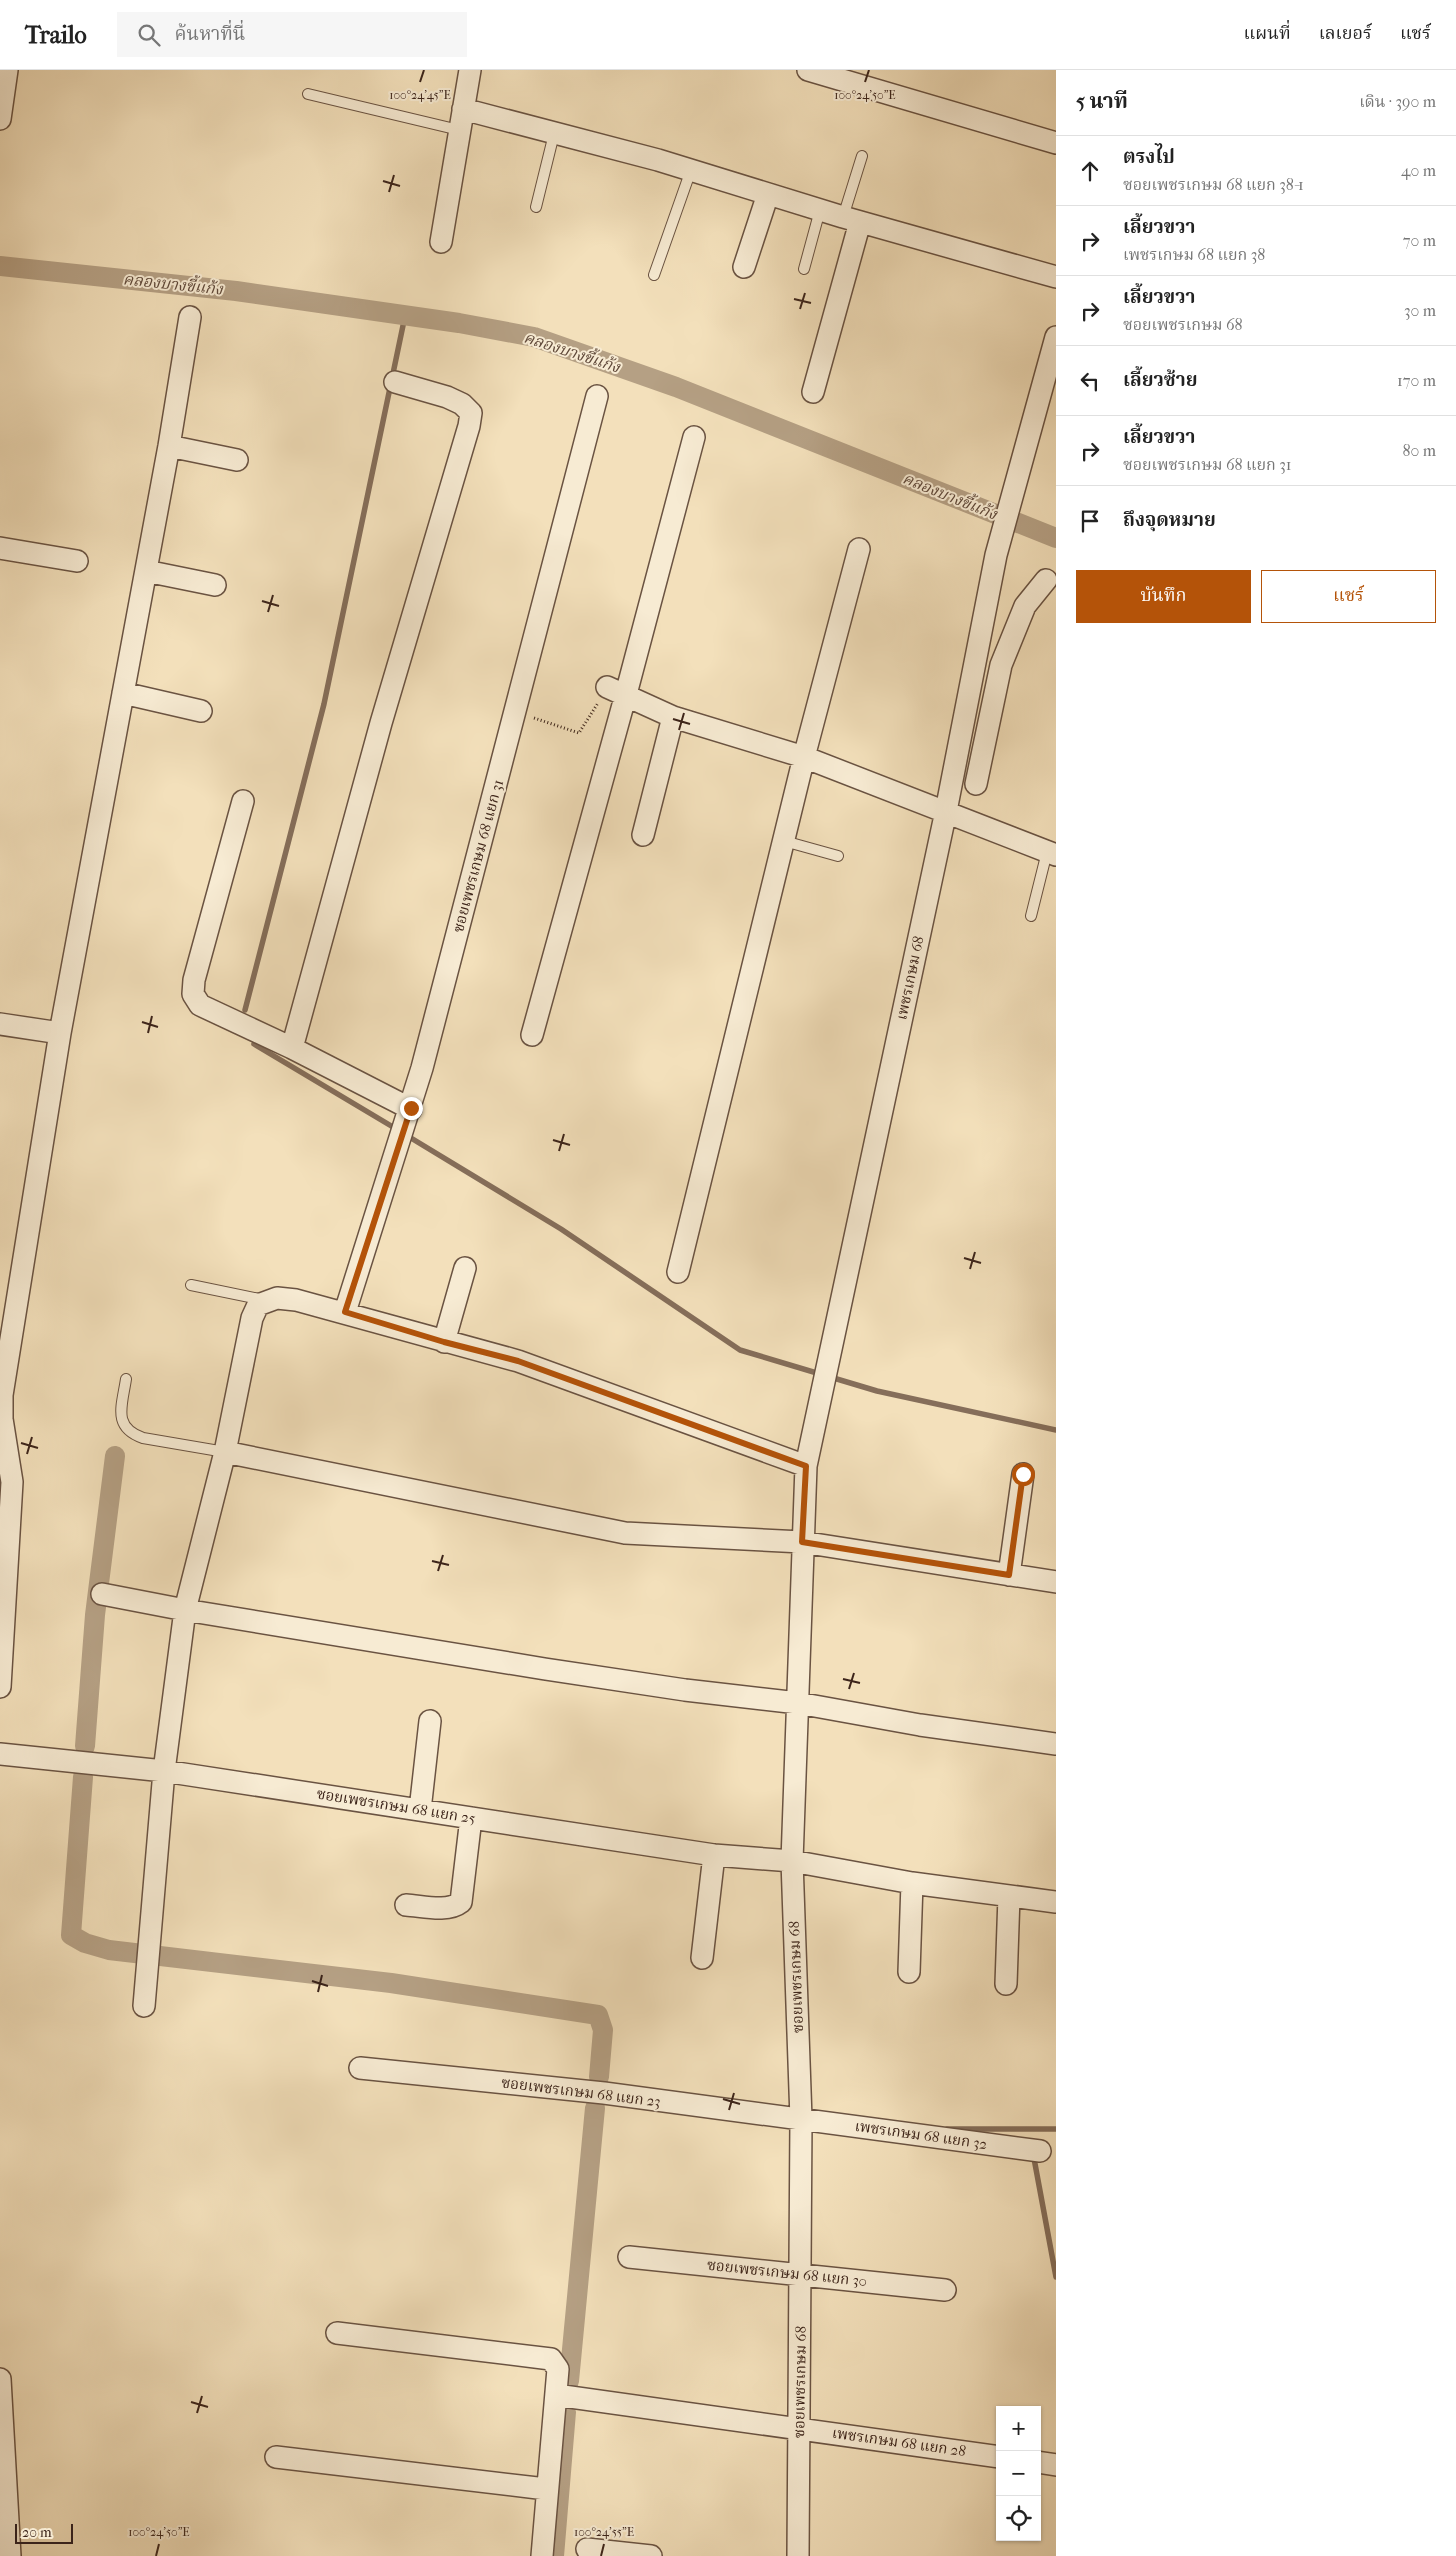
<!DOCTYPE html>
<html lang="th">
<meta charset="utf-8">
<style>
body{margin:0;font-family:"IM FELL French Canon","Noto Serif Thai",serif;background:#f6f6f6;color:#222}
.controls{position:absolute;right:15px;bottom:15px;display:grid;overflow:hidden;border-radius:0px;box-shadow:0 1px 4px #0004}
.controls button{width:45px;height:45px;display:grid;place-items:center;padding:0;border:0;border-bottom:1px solid #e0e0e0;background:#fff;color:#222;font:25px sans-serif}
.scale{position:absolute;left:15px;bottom:12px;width:58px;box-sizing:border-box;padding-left:5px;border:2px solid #3c241a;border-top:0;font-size:14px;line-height:18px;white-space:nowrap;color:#3c241a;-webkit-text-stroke:4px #f7ebd3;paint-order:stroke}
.stop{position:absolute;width:15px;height:15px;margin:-11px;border:4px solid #b45309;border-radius:50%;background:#fff}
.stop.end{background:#b45309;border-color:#fff;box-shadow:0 1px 5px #0008}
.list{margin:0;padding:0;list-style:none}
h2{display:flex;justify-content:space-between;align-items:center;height:65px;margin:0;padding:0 20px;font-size:21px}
h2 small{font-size:16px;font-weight:400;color:#767676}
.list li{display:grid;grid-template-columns:32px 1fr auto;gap:15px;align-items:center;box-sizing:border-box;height:70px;padding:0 20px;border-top:1px solid #e0e0e0}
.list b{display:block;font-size:19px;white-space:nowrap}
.list p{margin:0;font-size:16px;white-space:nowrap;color:#767676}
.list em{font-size:16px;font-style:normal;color:#767676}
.actions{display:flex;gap:10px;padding:15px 20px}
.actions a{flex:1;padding:11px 0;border:1px solid #b45309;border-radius:0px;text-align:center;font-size:18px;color:#b45309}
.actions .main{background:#b45309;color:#fff}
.icon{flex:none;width:28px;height:28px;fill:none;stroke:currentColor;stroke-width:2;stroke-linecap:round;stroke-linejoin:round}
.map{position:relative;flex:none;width:1056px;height:2486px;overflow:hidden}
header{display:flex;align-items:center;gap:30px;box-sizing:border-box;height:70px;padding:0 25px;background:#fff;border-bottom:1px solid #e0e0e0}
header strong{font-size:24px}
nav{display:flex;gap:28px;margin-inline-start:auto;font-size:18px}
.search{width:350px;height:45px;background:#f6f6f6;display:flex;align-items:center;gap:12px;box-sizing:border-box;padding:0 18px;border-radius:0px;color:#767676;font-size:19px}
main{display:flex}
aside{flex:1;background:#fff}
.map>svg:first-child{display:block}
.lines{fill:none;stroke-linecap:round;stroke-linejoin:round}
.stream{stroke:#856e5a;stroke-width:5.5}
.canal{stroke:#b5a084;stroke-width:20}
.service-casing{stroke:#6a5342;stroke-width:12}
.minor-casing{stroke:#6a5342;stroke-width:24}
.path{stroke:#3c241a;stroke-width:3;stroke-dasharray:1 2.5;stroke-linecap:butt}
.service{stroke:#f7ebd3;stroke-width:10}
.minor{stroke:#f7ebd3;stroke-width:21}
.route{stroke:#b45309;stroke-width:6}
.ticks{fill:none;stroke:#3c241a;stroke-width:2}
.labels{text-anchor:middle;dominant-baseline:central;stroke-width:4;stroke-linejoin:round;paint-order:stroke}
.street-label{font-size:15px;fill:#3c241a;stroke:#f7ebd3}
.water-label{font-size:16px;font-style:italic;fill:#60493a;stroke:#f7ebd3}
.ticks-label{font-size:12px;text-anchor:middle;fill:#3c241a;stroke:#f7ebd3;stroke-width:4;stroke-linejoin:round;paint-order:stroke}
</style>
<header>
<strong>Trailo</strong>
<div class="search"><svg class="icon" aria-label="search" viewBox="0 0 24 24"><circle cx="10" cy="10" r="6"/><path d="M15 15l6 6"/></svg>ค้นหาที่นี่</div>
<nav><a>แผนที่</a><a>เลเยอร์</a><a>แชร์</a></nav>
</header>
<main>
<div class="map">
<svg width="1056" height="2486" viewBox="0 0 1056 2486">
<rect width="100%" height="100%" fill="#f3e0bb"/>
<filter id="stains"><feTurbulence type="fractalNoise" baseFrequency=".004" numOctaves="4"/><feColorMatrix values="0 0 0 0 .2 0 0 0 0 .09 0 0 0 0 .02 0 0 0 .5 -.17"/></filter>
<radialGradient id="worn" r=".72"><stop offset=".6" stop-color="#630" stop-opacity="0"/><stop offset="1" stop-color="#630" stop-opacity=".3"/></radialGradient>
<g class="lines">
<!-- stream -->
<path class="stream" d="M245,940L324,634L405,246
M254,974L398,1060
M406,1065L561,1159L740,1280L877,1321L1056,1360
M947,2059H1056
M1033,2083L1056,2207"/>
<!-- canal -->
<path class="canal" d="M0,196L236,221L459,253L534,267L676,317L1056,468
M85,1676L95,1545L115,1386
M83,1707L71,1865L85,1873L109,1880L391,1913L598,1945L603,1960L599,2007
M569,2311L595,2038
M554,2486L566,2342"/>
<defs>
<path id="service" d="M308,24L459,60
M536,137L554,64
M843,147L862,86
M804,199L820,140
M654,205L691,100
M784,771L838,786
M1031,846L1047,782
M191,1215L264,1230
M126,1309C122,1336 112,1357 143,1368L225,1382"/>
<path id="minor" d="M808,0L1056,73
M463,39L658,90L843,147L1056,207
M0,49L7,0
M441,172L470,0
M744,197L768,124
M813,322L860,152
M169,376L237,390
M0,478L77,491
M146,501L215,515
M607,617L673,647L804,687L1056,785
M123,623L201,641
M976,714L1001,595L1025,536L1046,510
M243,731L194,910L193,924L200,935L292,978L411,1039
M643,765L673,647
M0,954L60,963
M532,965L626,624L694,367
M292,978L381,653L469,356L471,343L462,334L447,327L395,312
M678,1202L804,687L859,479
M345,1242L422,998L597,326
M444,1272L465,1198
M225,1382L252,1248L258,1235L277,1228L296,1230L518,1291L806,1396
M1009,1505L1023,1404
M102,1524L185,1540L545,1599L685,1620L798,1633L920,1655L1056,1674
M0,1617L12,1412L2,1349V1325L60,963L169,376L190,247
M0,1684L164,1701L714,1785L792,1791L912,1813L1056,1832
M420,1740L430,1651
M406,1835C423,1836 447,1843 461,1832L471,1748
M702,1888L714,1785
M909,1902L912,1813
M1006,1914L1009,1826
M144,1936L164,1701L185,1540L225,1382L625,1463L802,1472L1056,1512
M360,1998L604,2023L1040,2081
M629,2187L945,2220
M337,2263L551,2289L558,2299L542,2486
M0,2309L10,2486
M556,2325L1000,2387
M276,2387L546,2419
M1037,2392L1056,2395
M587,2479L651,2486
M798,2486L801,2049L792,1791L806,1396L946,741L996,485L1056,267"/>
</defs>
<!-- service casing -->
<use href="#service" class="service-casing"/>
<!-- minor casing -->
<use href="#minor" class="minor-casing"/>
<!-- path -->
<path class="path" d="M534,648L579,663L598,633"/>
<!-- service -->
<use href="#service" class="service"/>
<!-- minor -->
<use href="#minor" class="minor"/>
</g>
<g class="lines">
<!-- route -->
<path class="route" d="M411,1038L345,1242L444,1272L518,1291L806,1396L802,1472L1009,1505L1023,1404"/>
</g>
<!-- ticks -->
<path class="ticks" d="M420,12L424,0M865,12L869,0M383,111L400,116M389,122L394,105M794,229L811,233M800,239L805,223M262,531L279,536M268,542L273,525M673,649L690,654M679,660L684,643M142,952L158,957M148,963L152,946M553,1070L570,1075M559,1081L564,1064M964,1188L981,1193M970,1199L975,1182M21,1373L38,1378M27,1384L32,1367M432,1491L449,1495M438,1501L443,1485M843,1609L860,1613M849,1619L854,1603M312,1911L328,1916M318,1922L322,1905M723,2029L740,2034M729,2040L734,2023M191,2332L208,2337M197,2343L202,2326M156,2486L159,2474M601,2486L604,2474"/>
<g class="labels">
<!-- street labels -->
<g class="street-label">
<text transform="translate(478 786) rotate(-75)">ซอยเพชรเกษม 68 แยก 31</text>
<text transform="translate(910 908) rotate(-78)">เพชรเกษม 68</text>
<text transform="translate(396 1736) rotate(9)">ซอยเพชรเกษม 68 แยก 25</text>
<text transform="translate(796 1907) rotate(-92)">ซอยเพชรเกษม 68</text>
<text transform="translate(581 2022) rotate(7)">ซอยเพชรเกษม 68 แยก 23</text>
<text transform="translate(921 2065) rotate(8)">เพชรเกษม 68 แยก 32</text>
<text transform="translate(787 2203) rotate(6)">ซอยเพชรเกษม 68 แยก 30</text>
<text transform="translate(800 2312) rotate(-89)">ซอยเพชรเกษม 68</text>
<text transform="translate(899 2372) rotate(8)">เพชรเกษม 68 แยก 28</text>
</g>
<!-- water labels -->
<g class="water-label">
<text transform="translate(173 214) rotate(6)">คลองบางขี้แก้ง</text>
<text transform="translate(572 282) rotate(18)">คลองบางขี้แก้ง</text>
<text transform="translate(950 426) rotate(22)">คลองบางขี้แก้ง</text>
</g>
</g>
<g class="ticks-label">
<text x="420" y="29">100°24'45"E</text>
<text x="865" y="29">100°24'50"E</text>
<text x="159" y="2466">100°24'50"E</text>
<text x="604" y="2466">100°24'55"E</text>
</g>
<rect width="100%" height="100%" filter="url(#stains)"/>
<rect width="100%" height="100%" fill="url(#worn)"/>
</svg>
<div class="controls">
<button>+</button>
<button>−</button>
<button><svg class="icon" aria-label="locate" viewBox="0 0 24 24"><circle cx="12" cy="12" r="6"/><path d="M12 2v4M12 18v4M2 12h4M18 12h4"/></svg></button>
</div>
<div class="scale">20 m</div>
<div class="stop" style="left:1023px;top:1404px"></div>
<div class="stop end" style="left:411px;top:1038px"></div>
</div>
<aside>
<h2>5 นาที<small>เดิน · 390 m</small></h2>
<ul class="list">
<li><svg class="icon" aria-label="ahead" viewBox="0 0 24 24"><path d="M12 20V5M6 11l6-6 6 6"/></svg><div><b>ตรงไป</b><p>ซอยเพชรเกษม 68 แยก 38-1</p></div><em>40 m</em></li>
<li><svg class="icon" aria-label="right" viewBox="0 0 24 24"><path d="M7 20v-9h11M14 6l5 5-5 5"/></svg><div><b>เลี้ยวขวา</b><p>เพชรเกษม 68 แยก 38</p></div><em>70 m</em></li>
<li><svg class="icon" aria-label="right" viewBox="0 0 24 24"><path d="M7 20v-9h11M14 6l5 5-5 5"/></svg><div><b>เลี้ยวขวา</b><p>ซอยเพชรเกษม 68</p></div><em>30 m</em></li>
<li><svg class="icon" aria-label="left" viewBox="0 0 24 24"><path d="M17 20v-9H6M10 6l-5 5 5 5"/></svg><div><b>เลี้ยวซ้าย</b></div><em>170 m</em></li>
<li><svg class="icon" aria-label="right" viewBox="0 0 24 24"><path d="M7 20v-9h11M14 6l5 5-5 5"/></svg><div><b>เลี้ยวขวา</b><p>ซอยเพชรเกษม 68 แยก 31</p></div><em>80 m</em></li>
<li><svg class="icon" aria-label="arrive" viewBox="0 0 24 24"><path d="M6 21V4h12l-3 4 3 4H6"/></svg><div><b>ถึงจุดหมาย</b></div></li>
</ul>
<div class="actions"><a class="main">บันทึก</a><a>แชร์</a></div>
</aside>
</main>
